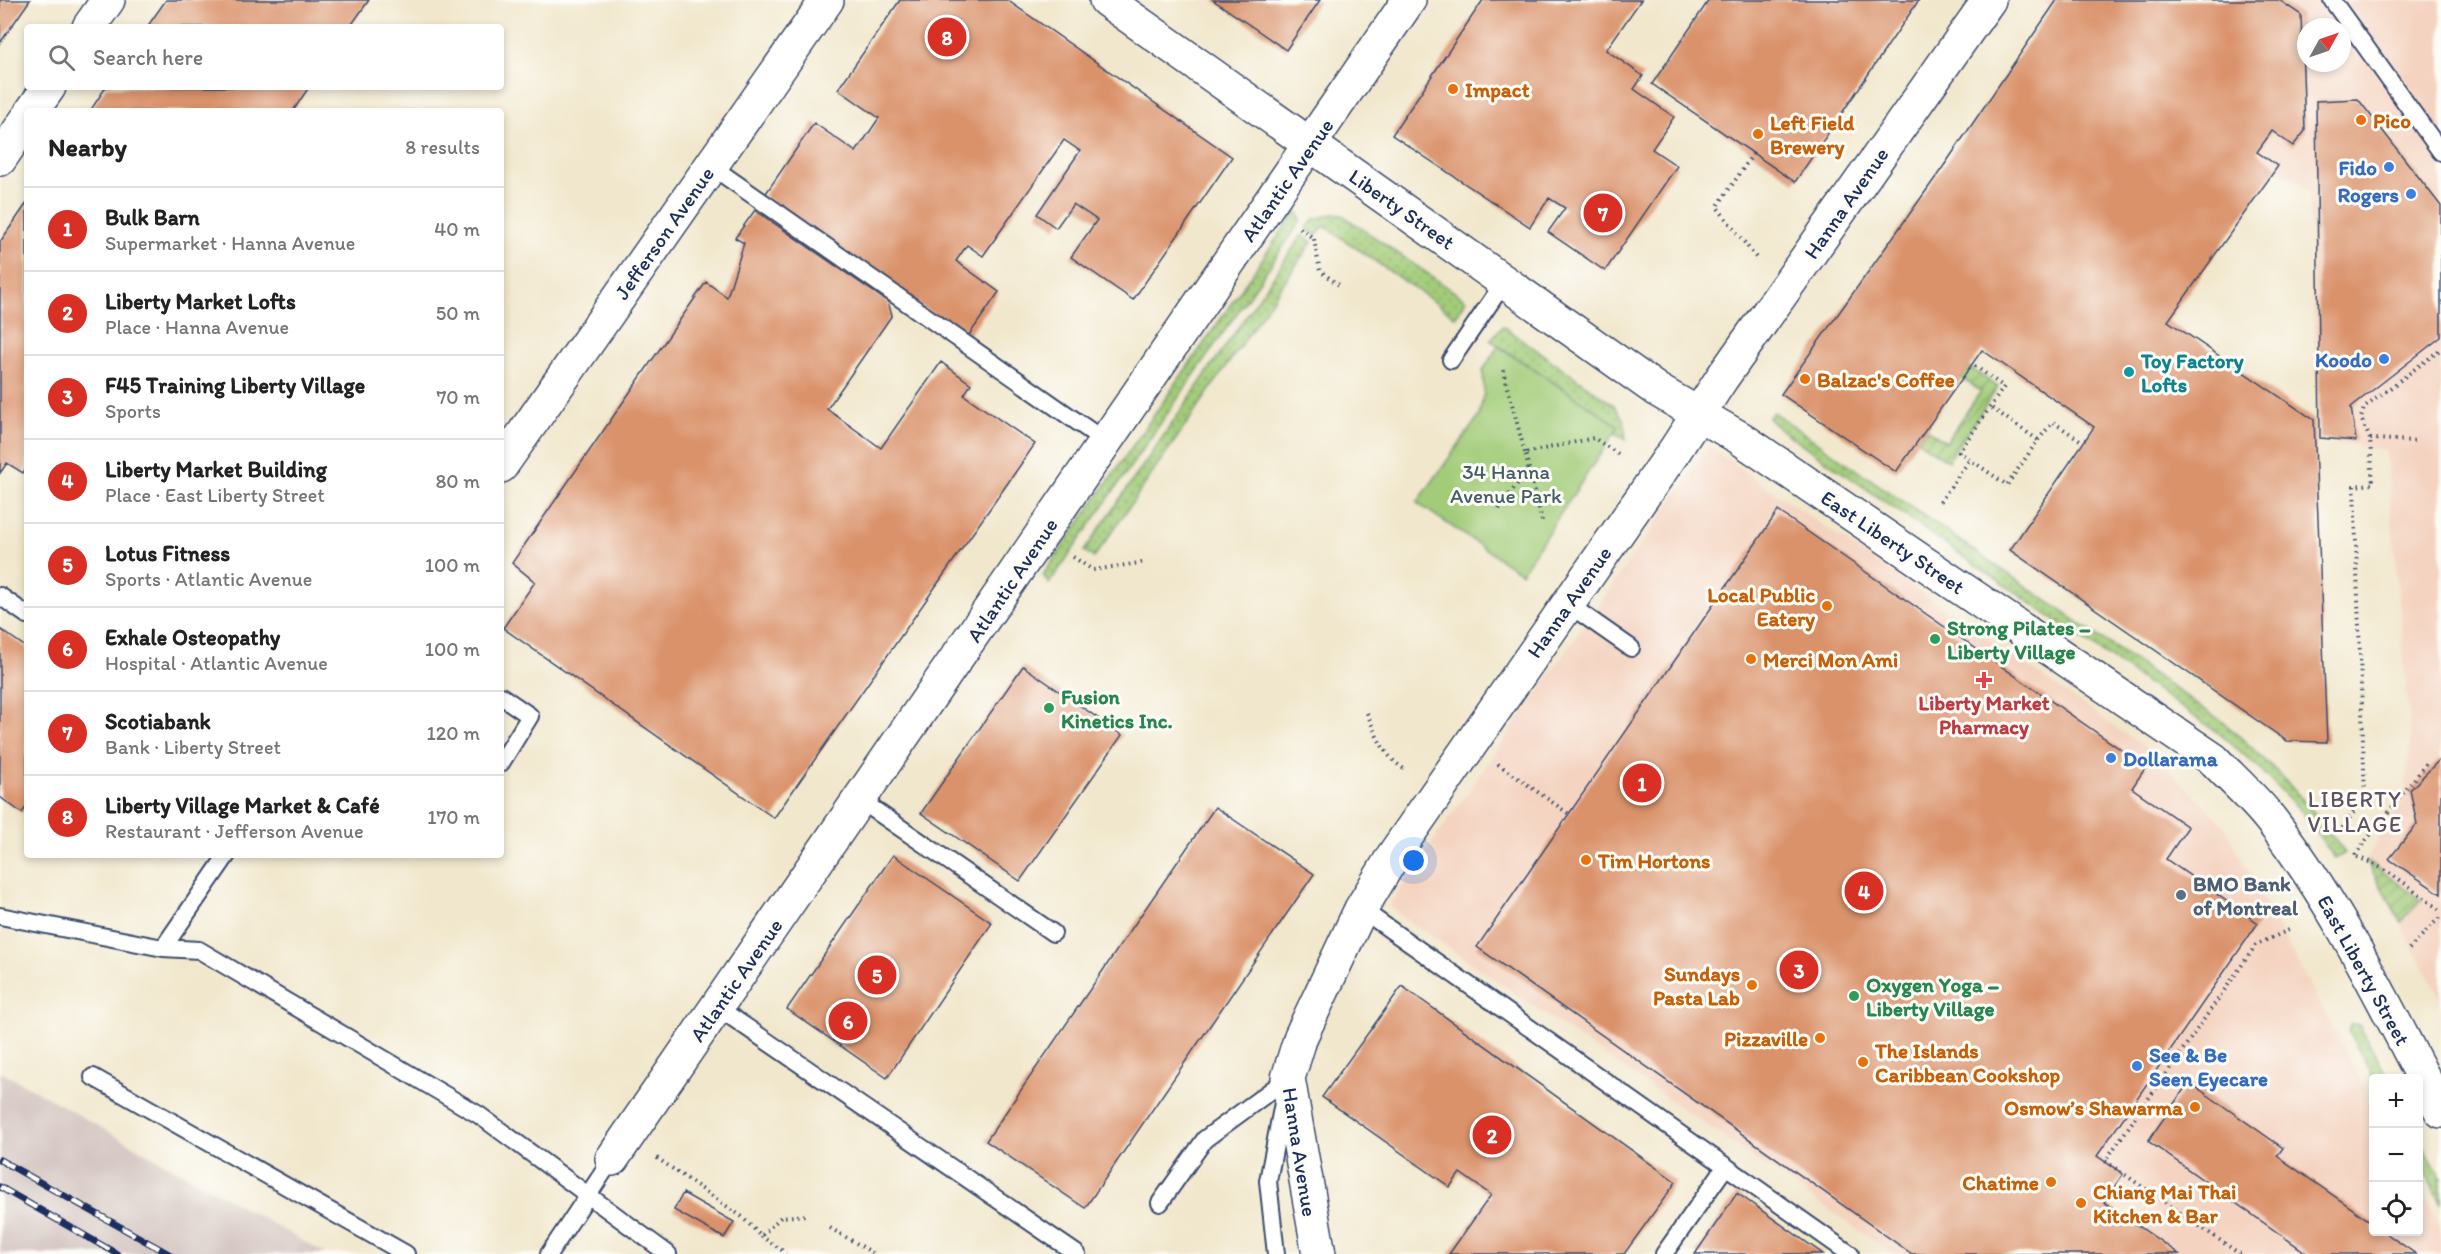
<!DOCTYPE html>
<meta charset="utf-8">
<style>
body{margin:0;font-family:Itim,sans-serif;background:#f6f6f6;color:#222}
.controls{position:absolute;right:18px;bottom:18px;display:grid;overflow:hidden;border-radius:6px;box-shadow:0 3px 9px #0003}
.controls button{width:54px;height:54px;display:grid;place-items:center;padding:0;border:0;border-bottom:2px solid #e0e0e0;background:#fff;color:#222;font:30px sans-serif}
.compass{position:absolute;left:2297px;top:18px;width:54px;height:54px;border-radius:50%;background:#fff;box-shadow:0 3px 9px #0003;rotate:50deg}
.you{position:absolute;left:1414px;top:861px;width:21px;height:21px;margin:-15px;border:4px solid #fff;border-radius:50%;background:#1a73e8;box-shadow:0 0 0 9px #1a73e833}
.badge{display:grid;place-items:center;width:39px;height:39px;border-radius:50%;background:#d93025;color:#fff;font-size:20px;font-weight:700}
.pin{position:absolute;translate:-50% -50%;border:3px solid #fff;box-shadow:0 2px 6px #0006}
.list{margin:0;padding:0;list-style:none}
h2{display:flex;justify-content:space-between;align-items:center;height:78px;margin:0;padding:0 24px;font-size:26px}
h2 small{font-size:20px;font-weight:400;color:#767676}
.list li{display:grid;grid-template-columns:39px 1fr auto;gap:18px;align-items:center;box-sizing:border-box;height:84px;padding:0 24px;border-top:2px solid #e0e0e0}
.list b{display:block;font-size:22px;white-space:nowrap}
.list p{margin:0;font-size:20px;white-space:nowrap;color:#767676}
.list em{font-size:20px;font-style:normal;color:#767676}
.icon{flex:none;width:33px;height:33px;fill:none;stroke:currentColor;stroke-width:2;stroke-linecap:round;stroke-linejoin:round}
.map{position:relative;flex:none;width:2441px;height:1254px;overflow:hidden}
.search{position:absolute;background:#fff;box-shadow:0 3px 9px #0003;left:24px;top:24px;width:480px;height:66px;display:flex;align-items:center;gap:15px;box-sizing:border-box;padding:0 21px;border-radius:6px;color:#767676;font-size:22px}
.panel{position:absolute;background:#fff;box-shadow:0 3px 9px #0003;left:24px;top:108px;width:480px;height:750px;border-radius:6px}
.map>svg:first-child{display:block}
.built{fill:#f4d3c0;fill-rule:evenodd}
.railway{fill:#d0c0bc}
.grass{fill:url(#grass-dots);stroke:#5e7e6b;stroke-width:1.5}
.park{fill:#a2cc78;stroke:#5e7e6b;stroke-width:1.5}
.garden{fill:url(#garden-furrows);stroke:#5e7e6b;stroke-width:1.5}
.building{fill:#da926b}
.lines{fill:none;stroke-linecap:round;stroke-linejoin:round}
.service-casing{stroke:#3b4b6e;stroke-width:20}
.minor-casing{stroke:#3b4b6e;stroke-width:36}
.tertiary-casing{stroke:#3b4b6e;stroke-width:36}
.path{stroke:#3b4b6e;stroke-width:4;stroke-dasharray:1.5 4.5;stroke-linecap:butt}
.service{stroke:#fff;stroke-width:16}
.minor{stroke:#fff;stroke-width:33}
.tertiary{stroke:#fff;stroke-width:33}
.rail-casing{stroke:#1b2f5e;stroke-width:7}
.rail{stroke:#fdfcf7;stroke-width:4.5;stroke-dasharray:14;stroke-linecap:butt}
.food-dot{fill:#e8710a;stroke:#fdfcf7;stroke-width:2}
.shop-dot{fill:#3f7fe0;stroke:#fdfcf7;stroke-width:2}
.culture-dot{fill:#0f9aa8;stroke:#fdfcf7;stroke-width:2}
.leisure-dot{fill:#2e9e5b;stroke:#fdfcf7;stroke-width:2}
.health-dot{fill:#e0444e;stroke:#fdfcf7;stroke-width:2}
.service-dot{fill:#5c6f8a;stroke:#fdfcf7;stroke-width:2}
.labels{text-anchor:middle;dominant-baseline:central;stroke-width:6;stroke-linejoin:round;paint-order:stroke}
.food-label{font-size:21px;font-weight:bold;fill:#c56008;stroke:#fdfcf7;text-anchor:start}
.shop-label{font-size:21px;font-weight:bold;fill:#366cbe;stroke:#fdfcf7;text-anchor:end}
.street-label{font-size:21px;fill:#1b2f5e;stroke:#fdfcf7}
.culture-label{font-size:21px;font-weight:bold;fill:#0d838f;stroke:#fdfcf7;text-anchor:start}
.park-label{font-size:21px;fill:#445e66;stroke:#fdfcf7}
.leisure-label{font-size:21px;font-weight:bold;fill:#27864d;stroke:#fdfcf7;text-anchor:start}
.health-label{font-size:21px;font-weight:bold;fill:#be3a42;stroke:#fdfcf7}
.service-label{font-size:21px;font-weight:bold;fill:#4e5e75;stroke:#fdfcf7;text-anchor:start}
.neighbourhood-label{font-size:22px;letter-spacing:1.5px;fill:#5e5263;stroke:#fdfcf7}
</style>
<div class="map">
<svg width="2441" height="1254" viewBox="0 0 2441 1254">
<defs>
<pattern id="grass-dots" width="8" height="8" patternUnits="userSpaceOnUse" patternTransform="scale(1.5)"><rect width="8" height="8" fill="#a2cc78"/><path d="M2 2h.1M6 6h.1" fill="none" stroke="#83a666" stroke-width="1.8" stroke-linecap="round"/></pattern>
<pattern id="garden-furrows" width="10" height="10" patternUnits="userSpaceOnUse" patternTransform="scale(1.5)"><rect width="10" height="10" fill="#a2cc78"/><path d="M-1 1l2-2M0 10L10 0M9 11l2-2" fill="none" stroke="#83a666"/></pattern>
</defs>
<rect width="100%" height="100%" fill="#fdfcf7"/>
<filter id="ink" filterUnits="userSpaceOnUse"><feTurbulence type="fractalNoise" baseFrequency=".0167" numOctaves="2"/><feDisplacementMap in="SourceGraphic" scale="12" xChannelSelector="R" yChannelSelector="G"/><feConvolveMatrix kernelMatrix="1 2 1 2 8 2 1 2 1" color-interpolation-filters="sRGB"/></filter>
<filter id="wash" filterUnits="userSpaceOnUse"><feTurbulence type="fractalNoise" baseFrequency=".008" numOctaves="4" result="noise"/><feDisplacementMap in="SourceGraphic" scale="24" xChannelSelector="R" yChannelSelector="G"/><feGaussianBlur stdDeviation="1.35" result="paint"/><feColorMatrix in="noise" values="0 0 0 0 0 0 0 0 0 0 0 0 0 0 0 0 0 1.4 0 .05"/><feComposite in="paint" operator="in"/></filter>
<g filter="url(#wash)">
<rect width="100%" height="100%" fill="#f1e7cc"/>
<!-- built -->
<path class="built" d="M2040,0H2441V1000L2366,860L2404,798L2411,742L2386,451L2318,440L2309,191ZM2306,27H2342V63H2306Z
M1709,447L2150,751L2223,824L2373,1103L2374,1232H2418L2419,1186L2441,1229V1254H1893L1388,906Z"/>
<!-- railway -->
<path class="railway" d="M0,1072L29,1087L326,1254H0Z"/>
<!-- grass -->
<path class="grass" d="M1297,209L1301,220L1294,231L1049,584L1043,575Z
M1334,214L1342,215L1466,300L1456,317L1324,226L1316,236L1306,229L1314,219Z
M1302,235L1312,242L1094,558L1084,551Z
M1503,326L1614,405L1624,420L1626,440L1615,433L1619,426L1490,340Z
M1773,412L2223,722C2270,762 2310,803 2345,853L2335,859L2304,814L2259,768L2221,735L1777,427L1768,418Z
M2351,1024L2359,1025L2388,1078H2374L2348,1030Z
M2418,1136L2441,1179V1204L2419,1161Z"/>
<!-- park -->
<path class="park" d="M1498,346L1619,426L1521,573L1417,503L1479,416L1484,393L1483,370Z"/>
<!-- garden -->
<path class="garden" d="M1969,367L1998,387L1948,461L1918,441L1926,429L1946,442L1981,391L1961,378Z
M2366,860L2421,900L2401,922Z"/>
<g id="blocks">
<!-- building -->
<path class="building" d="M0,0H30L0,43Z
M166,0H369L350,27H147Z
M900,0H1007L1232,157L1133,300L1071,257L1097,220L1073,204L1056,228L1037,214L1080,151L1064,140L983,256L967,245L956,261L999,292L967,338L764,196L814,123L856,152L879,118L838,89Z
M1213,0H1320L1286,50Z
M1483,0H1641L1606,50L1643,76L1634,89L1674,117L1652,149L1677,166L1605,271L1548,232L1565,208L1549,198L1530,227L1392,135Z
M1709,0H1919L1795,182L1652,84Z
M2057,0H2279L2301,15L2305,131L2293,146L2272,131L2257,152L2278,166L2168,321L2314,420L2327,742L2287,741L2010,550L2094,427L1982,350L1896,472L1781,394L1943,167Z
M106,87H309L293,111H90Z
M2358,99L2441,206V337L2351,407L2356,441L2320,438L2316,101Z
M27,203V466L23,473L7,463L0,473V242Z
M755,210L888,302L892,315L827,409L881,448L941,362L971,384L964,395L1035,444L774,818L503,628L535,582L512,563L706,282L727,297L744,243L735,238Z
M1778,511L2146,767L2132,788L2188,827L2166,859L2258,923L2097,1156L2123,1174L2104,1202L2179,1254H1912L1477,947Z
M0,629L27,648V806L22,813L0,797Z
M1023,666L1122,735L1020,881L921,813Z
M2441,758V894L2389,859L2417,824L2410,790Z
M1215,807L1314,874L1085,1208L986,1141Z
M893,855L992,923L887,1078L787,1009Z
M1402,986L1676,1182L1624,1254H1449L1491,1195L1460,1173L1450,1187L1322,1097Z
M2189,1082L2283,1148L2277,1156L2374,1224V1232H2384L2416,1254H2308L2148,1141Z
M683,1193L734,1222L724,1238L674,1210Z
M1737,1193L1823,1254H1695Z"/>
</g>
</g>
<g filter="url(#ink)">
<use href="#blocks" fill-opacity="0" stroke="#3b4b6e" stroke-width="1.5"/>
<g class="lines">
<defs>
<path id="service" d="M2332,0L2441,152
M711,166L1106,442
M1451,360L1505,281
M0,596L27,615
M1568,604L1631,648
M501,696L530,716L501,763
M860,800L1053,933
M1361,909L1850,1254
M0,916L163,948L227,855
M163,948L199,950L479,1115L668,1254
M717,1007L1077,1254
M93,1077L406,1254
M1160,1203L1205,1139L1288,1078
M549,1254L612,1159
M1276,1254L1268,1181L1283,1103
M1664,1254L1726,1166"/>
<path id="minor" d="M89,27L108,0
M32,111L49,87
M0,159L27,119
M501,466L827,0
M612,1159L1409,0
M1319,1254L1288,1078L1301,1036L1361,909L1393,856L1675,450L1722,378L1989,0"/>
<path id="tertiary" d="M1106,0L1657,390L1740,438L2214,760C2233,780 2254,798 2271,820C2340,908 2388,1012 2441,1111"/>
</defs>
<!-- service casing -->
<use href="#service" class="service-casing"/>
<!-- minor casing -->
<use href="#minor" class="minor-casing"/>
<!-- tertiary casing -->
<use href="#tertiary" class="tertiary-casing"/>
<!-- path -->
<path class="path" d="M1753,154L1717,207L1758,260
M1300,228L1314,239L1320,271L1339,285
M1975,366L2004,387L1959,452L2007,485L2038,440L1990,407
M1503,370L1525,453
M2370,439L2361,418L2364,408L2441,349
M2038,440L2053,422L2080,440
M1940,502L1970,459
M1499,509L1528,469
M1542,521L1525,453L1594,438L1621,456
M1073,557L1093,570L1146,562
M1367,713C1376,735 1383,755 1404,769
M1498,764L1569,814
M2426,764L2354,856C2387,867 2414,890 2441,911
M2339,833L2365,796L2354,486L2373,484L2370,439L2416,441
M2409,949L2441,916
M657,1158L741,1216L761,1236L781,1217L808,1215
M830,1228L875,1254
M761,1236L786,1253
M2240,1254L2105,1161L2256,945L2291,929"/>
<!-- service -->
<use href="#service" class="service"/>
<!-- minor -->
<use href="#minor" class="minor"/>
<!-- tertiary -->
<use href="#tertiary" class="tertiary"/>
<defs>
<path id="rail" d="M0,1160L169,1254
M0,1187L117,1254"/>
</defs>
<!-- rail casing -->
<use href="#rail" class="rail-casing"/>
<!-- rail -->
<use href="#rail" class="rail"/>
</g>
</g>
<!-- markers -->
<g class="food-dot">
<circle cx="1453" cy="89" r="6"/>
<circle cx="2361" cy="120" r="6"/>
<circle cx="1758" cy="134" r="6"/>
<circle cx="1805" cy="379" r="6"/>
<circle cx="1827" cy="606" r="6"/>
<circle cx="1751" cy="659" r="6"/>
<circle cx="1586" cy="860" r="6"/>
<circle cx="1752" cy="985" r="6"/>
<circle cx="1820" cy="1038" r="6"/>
<circle cx="1863" cy="1062" r="6"/>
<circle cx="2195" cy="1107" r="6"/>
<circle cx="2051" cy="1182" r="6"/>
<circle cx="2081" cy="1203" r="6"/>
</g>
<g class="shop-dot">
<circle cx="2389" cy="167" r="6"/>
<circle cx="2411" cy="194" r="6"/>
<circle cx="2384" cy="359" r="6"/>
<circle cx="2111" cy="758" r="6"/>
<circle cx="2137" cy="1066" r="6"/>
</g>
<circle class="culture-dot" cx="2129" cy="372" r="6"/>
<g class="leisure-dot">
<circle cx="1935" cy="639" r="6"/>
<circle cx="1049" cy="708" r="6"/>
<circle cx="1854" cy="996" r="6"/>
</g>
<path class="health-dot" d="M1981 671h6v6h6v6h-6v6h-6v-6h-6v-6h6z"/>
<circle class="service-dot" cx="2181" cy="895" r="6"/>
<g class="labels">
<!-- food labels -->
<g class="food-label">
<text x="1465" y="89">Impact</text>
<text x="2373" y="120">Pico</text>
<text x="1770" y="122">Left Field<tspan x="1770" dy="24">Brewery</tspan></text>
<text x="1817" y="379">Balzac's Coffee</text>
<text x="1815" y="594" text-anchor="end">Local Public<tspan x="1815" dy="24">Eatery</tspan></text>
<text x="1763" y="659">Merci Mon Ami</text>
<text x="1598" y="860">Tim Hortons</text>
<text x="1740" y="973" text-anchor="end">Sundays<tspan x="1740" dy="24">Pasta Lab</tspan></text>
<text x="1808" y="1038" text-anchor="end">Pizzaville</text>
<text x="1875" y="1050">The Islands<tspan x="1875" dy="24">Caribbean Cookshop</tspan></text>
<text x="2183" y="1107" text-anchor="end">Osmow’s Shawarma</text>
<text x="2039" y="1182" text-anchor="end">Chatime</text>
<text x="2093" y="1191">Chiang Mai Thai<tspan x="2093" dy="24">Kitchen &amp; Bar</tspan></text>
</g>
<!-- shop labels -->
<g class="shop-label">
<text x="2377" y="167">Fido</text>
<text x="2399" y="194">Rogers</text>
<text x="2372" y="359">Koodo</text>
<text x="2123" y="758" text-anchor="start">Dollarama</text>
<text x="2149" y="1054" text-anchor="start">See &amp; Be<tspan x="2149" dy="24">Seen Eyecare</tspan></text>
</g>
<!-- street labels -->
<g class="street-label">
<text transform="translate(1287 180) rotate(-55)">Atlantic Avenue</text>
<text transform="translate(1846 203) rotate(-55)">Hanna Avenue</text>
<text transform="translate(1402 209) rotate(35)">Liberty Street</text>
<text transform="translate(664 233) rotate(-55)">Jefferson Avenue</text>
<text transform="translate(1893 542) rotate(34)">East Liberty Street</text>
<text transform="translate(1012 580) rotate(-56)">Atlantic Avenue</text>
<text transform="translate(1569 602) rotate(-55)">Hanna Avenue</text>
<text transform="translate(2364 970) rotate(61)">East Liberty Street</text>
<text transform="translate(736 980) rotate(-55)">Atlantic Avenue</text>
<text transform="translate(1300 1152) rotate(81)">Hanna Avenue</text>
</g>
<!-- culture labels -->
<g class="culture-label">
<text x="2141" y="360">Toy Factory<tspan x="2141" dy="24">Lofts</tspan></text>
</g>
<!-- park labels -->
<g class="park-label">
<text x="1506" y="471">34 Hanna<tspan x="1506" dy="24">Avenue Park</tspan></text>
</g>
<!-- leisure labels -->
<g class="leisure-label">
<text x="1947" y="627">Strong Pilates –<tspan x="1947" dy="24">Liberty Village</tspan></text>
<text x="1061" y="696">Fusion<tspan x="1061" dy="24">Kinetics Inc.</tspan></text>
<text x="1866" y="984">Oxygen Yoga –<tspan x="1866" dy="24">Liberty Village</tspan></text>
</g>
<!-- health labels -->
<g class="health-label">
<text x="1984" y="702">Liberty Market<tspan x="1984" dy="24">Pharmacy</tspan></text>
</g>
<!-- service labels -->
<g class="service-label">
<text x="2193" y="883">BMO Bank<tspan x="2193" dy="24">of Montreal</tspan></text>
</g>
<!-- neighbourhood labels -->
<g class="neighbourhood-label">
<text x="2355" y="799">LIBERTY<tspan x="2355" dy="25">VILLAGE</tspan></text>
</g>
</g>
</svg>
<div class="controls">
<button>+</button>
<button>−</button>
<button><svg class="icon" aria-label="locate" viewBox="0 0 24 24"><circle cx="12" cy="12" r="6"/><path d="M12 2v4M12 18v4M2 12h4M18 12h4"/></svg></button>
</div>
<svg class="compass" viewBox="-18 -18 36 36"><path d="M0-13l5 13h-10z" fill="#e53935"/><path d="M0 13l5-13h-10z" fill="#767676"/></svg>
<div class="you"></div>
<div class="pin badge" style="left:1642px;top:783px">1</div>
<div class="pin badge" style="left:1492px;top:1135px">2</div>
<div class="pin badge" style="left:1799px;top:970px">3</div>
<div class="pin badge" style="left:1864px;top:891px">4</div>
<div class="pin badge" style="left:877px;top:975px">5</div>
<div class="pin badge" style="left:848px;top:1021px">6</div>
<div class="pin badge" style="left:1603px;top:213px">7</div>
<div class="pin badge" style="left:947px;top:37px">8</div>
<div class="search"><svg class="icon" aria-label="search" viewBox="0 0 24 24"><circle cx="10" cy="10" r="6"/><path d="M15 15l6 6"/></svg>Search here</div>
<section class="panel">
<h2>Nearby<small>8 results</small></h2>
<ul class="list">
<li><span class="badge">1</span><div><b>Bulk Barn</b><p>Supermarket · Hanna Avenue</p></div><em>40 m</em></li>
<li><span class="badge">2</span><div><b>Liberty Market Lofts</b><p>Place · Hanna Avenue</p></div><em>50 m</em></li>
<li><span class="badge">3</span><div><b>F45 Training Liberty Village</b><p>Sports</p></div><em>70 m</em></li>
<li><span class="badge">4</span><div><b>Liberty Market Building</b><p>Place · East Liberty Street</p></div><em>80 m</em></li>
<li><span class="badge">5</span><div><b>Lotus Fitness</b><p>Sports · Atlantic Avenue</p></div><em>100 m</em></li>
<li><span class="badge">6</span><div><b>Exhale Osteopathy</b><p>Hospital · Atlantic Avenue</p></div><em>100 m</em></li>
<li><span class="badge">7</span><div><b>Scotiabank</b><p>Bank · Liberty Street</p></div><em>120 m</em></li>
<li><span class="badge">8</span><div><b>Liberty Village Market &amp; Café</b><p>Restaurant · Jefferson Avenue</p></div><em>170 m</em></li>
</ul>
</section>
</div>
